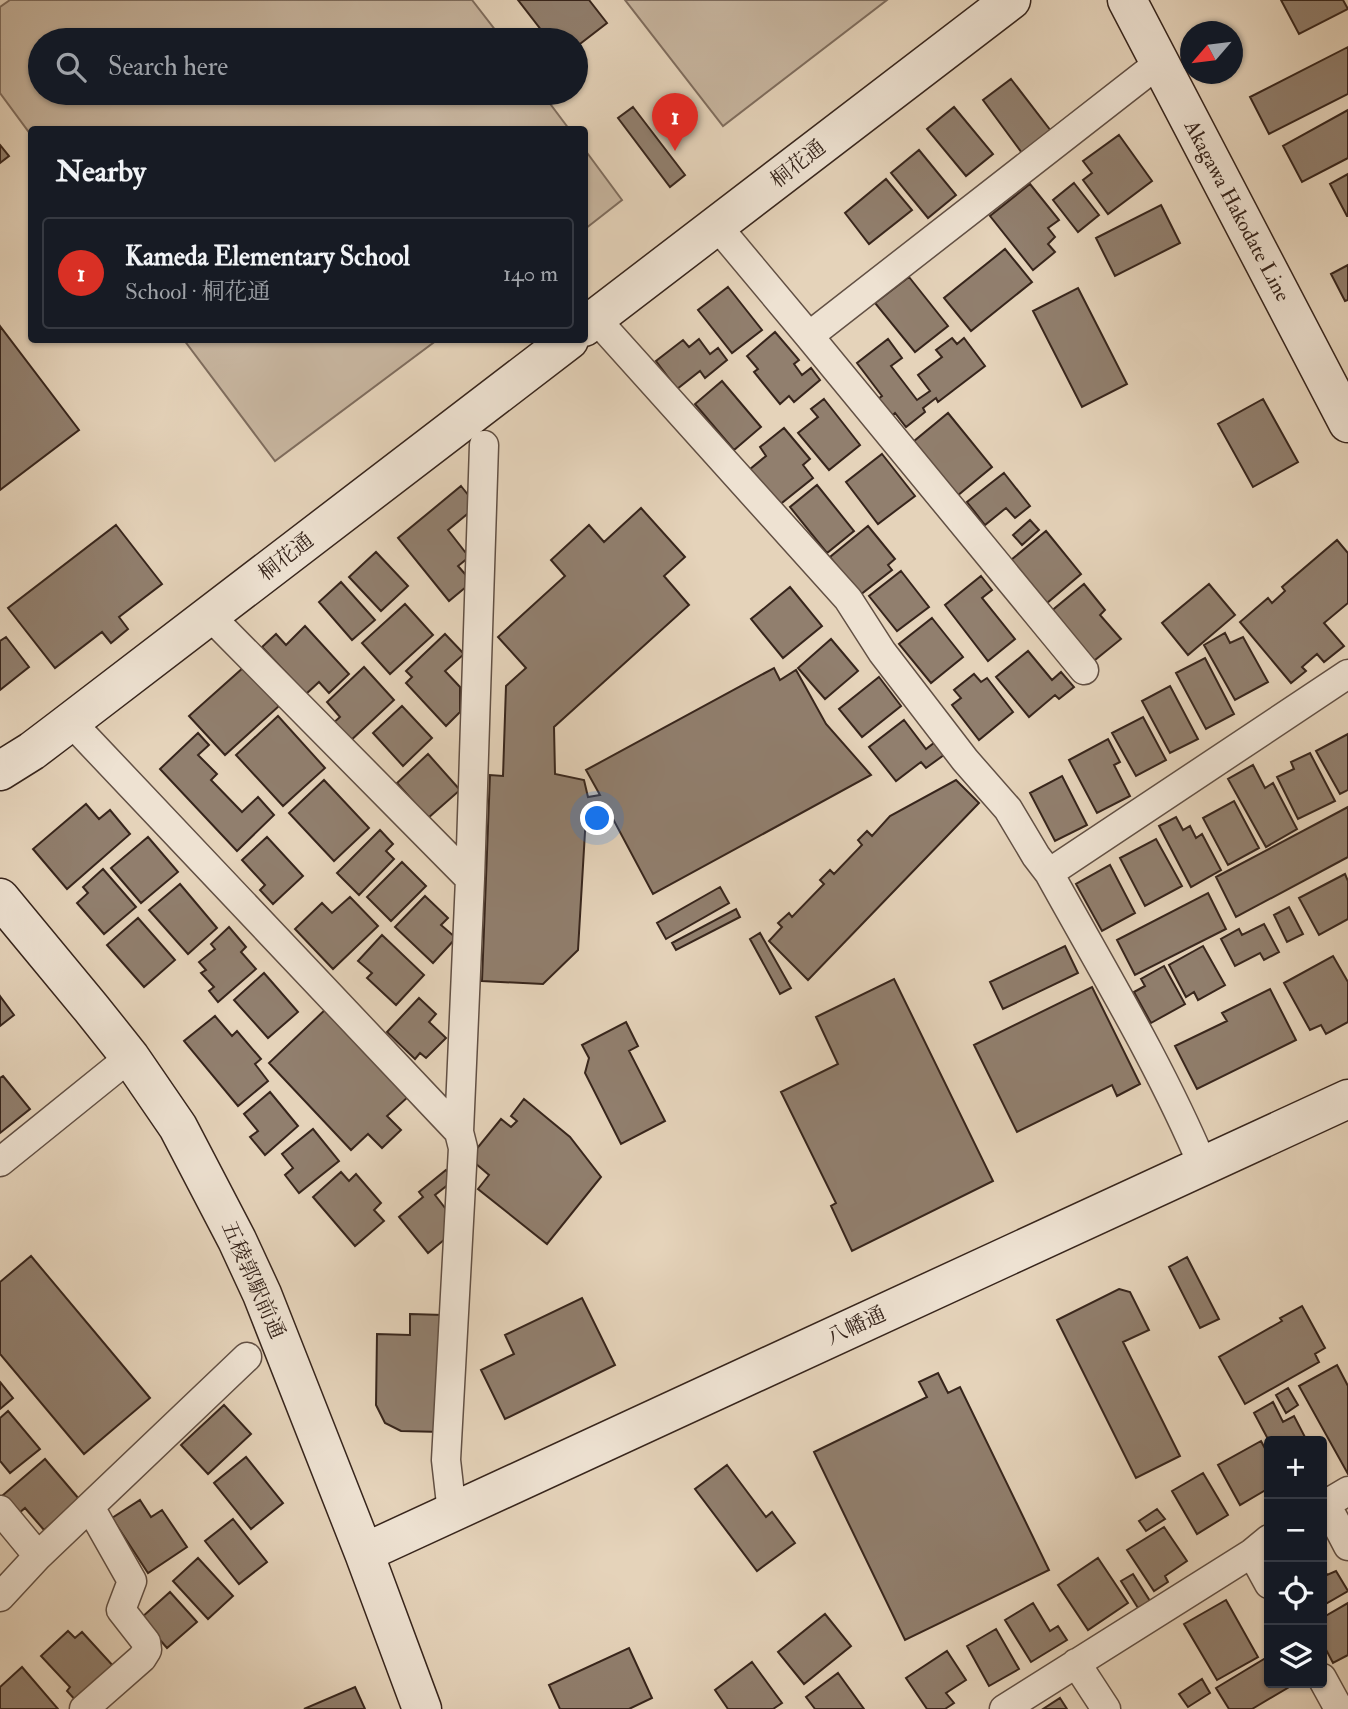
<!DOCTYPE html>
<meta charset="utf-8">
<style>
body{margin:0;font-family:"IM FELL Double Pica","Noto Serif JP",serif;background:#242831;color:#f1f3f6}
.controls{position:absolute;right:21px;bottom:21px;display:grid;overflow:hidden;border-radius:7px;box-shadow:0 2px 5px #0004}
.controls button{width:63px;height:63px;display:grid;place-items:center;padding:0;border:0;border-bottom:2px solid #363941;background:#171b24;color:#f1f3f6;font:35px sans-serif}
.compass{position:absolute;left:1180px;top:21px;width:63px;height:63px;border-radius:50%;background:#171b24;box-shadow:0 2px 5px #0004;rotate:242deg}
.you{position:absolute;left:598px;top:819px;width:24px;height:24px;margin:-18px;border:5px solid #fff;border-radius:50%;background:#1a73e8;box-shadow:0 0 0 10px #1a73e833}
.badge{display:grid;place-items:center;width:46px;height:46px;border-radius:50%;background:#d93025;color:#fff;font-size:23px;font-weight:700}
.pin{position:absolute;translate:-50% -58px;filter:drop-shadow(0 2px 4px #0008)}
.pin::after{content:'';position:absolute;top:37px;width:24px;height:21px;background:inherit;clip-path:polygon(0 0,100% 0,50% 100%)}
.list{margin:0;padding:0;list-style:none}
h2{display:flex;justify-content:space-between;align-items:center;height:91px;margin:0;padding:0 28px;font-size:30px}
h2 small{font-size:23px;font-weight:400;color:#9ea1a6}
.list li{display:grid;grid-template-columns:46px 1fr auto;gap:21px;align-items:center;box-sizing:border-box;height:112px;margin:0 14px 14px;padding:0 14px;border:2px solid #363941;border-radius:7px}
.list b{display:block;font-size:26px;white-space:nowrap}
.list p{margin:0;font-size:23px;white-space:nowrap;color:#9ea1a6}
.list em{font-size:23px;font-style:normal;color:#9ea1a6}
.icon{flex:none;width:38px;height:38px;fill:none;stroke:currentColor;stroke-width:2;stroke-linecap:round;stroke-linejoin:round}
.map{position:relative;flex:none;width:1348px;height:1709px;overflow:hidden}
.search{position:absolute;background:#171b24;box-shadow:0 2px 5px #0004;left:28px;top:28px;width:560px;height:77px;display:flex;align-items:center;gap:18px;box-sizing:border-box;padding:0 24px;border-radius:38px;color:#9ea1a6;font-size:26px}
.panel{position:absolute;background:#171b24;box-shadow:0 2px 5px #0004;left:28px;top:126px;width:560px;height:217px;border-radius:7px}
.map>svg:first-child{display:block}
.green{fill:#c7b59f;stroke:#7f6d5e;stroke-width:2}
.building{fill:#917f6e;stroke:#37251c;stroke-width:2}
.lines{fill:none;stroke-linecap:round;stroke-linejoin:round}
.street-casing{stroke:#625044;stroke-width:31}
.secondary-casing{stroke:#37251c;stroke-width:41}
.street{stroke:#eee2d2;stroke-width:28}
.secondary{stroke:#eee2d2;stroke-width:38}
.labels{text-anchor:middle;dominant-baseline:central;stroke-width:7;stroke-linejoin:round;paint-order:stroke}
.street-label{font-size:21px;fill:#37251c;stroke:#eee2d2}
</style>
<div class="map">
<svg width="1348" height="1709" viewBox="0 0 1348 1709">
<rect width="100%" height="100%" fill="#e5d3ba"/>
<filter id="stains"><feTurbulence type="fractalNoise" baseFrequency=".00286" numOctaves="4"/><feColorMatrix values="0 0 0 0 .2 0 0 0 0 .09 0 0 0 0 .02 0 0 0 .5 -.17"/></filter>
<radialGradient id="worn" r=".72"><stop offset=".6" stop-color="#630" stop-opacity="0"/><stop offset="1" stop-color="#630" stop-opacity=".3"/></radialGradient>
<!-- green -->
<path class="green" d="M10,0H472L503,40H40V93H542L569,129L32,130L31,135L0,93V7Z
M625,0H887L723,126Z
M585,150L622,200L585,229Z
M184,340H437L275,461Z"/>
<!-- building -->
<path class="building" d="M518,0H589L607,23L576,47V40H549Z
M1281,0H1343L1348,9L1299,34Z
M1348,47V94L1269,134L1250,97Z
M1011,79L1051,131L1022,153L983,100Z
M633,107L685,175L670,187L618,118Z
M954,107L993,154L966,176L927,129Z
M1348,110V158L1302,182L1283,146Z
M1119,135L1152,181L1108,214L1083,180L1092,173L1083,161Z
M0,145L9,156L0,163Z
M919,150L956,195L928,218L891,173Z
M1348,174V216H1347L1330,184Z
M886,179L912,210L869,244L845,213Z
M1074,183L1099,215L1078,232L1053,200Z
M1030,184L1059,220L1048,228L1055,237L1048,244L1055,252L1033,270L990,216Z
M1161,205L1180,243L1115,276L1096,238Z
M1005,249L1032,282L971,331L944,298Z
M1348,265V300L1345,301L1331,274Z
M909,277L948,326L915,352L875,303Z
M728,287L762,330L732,353L698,310Z
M1078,288L1127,384L1082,407L1033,311Z
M0,326L79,430L0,490Z
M775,332L799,360L794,364L802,375L811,368L820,380L794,402L789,396L780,404L754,372L758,369L747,356Z
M952,338L957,344L964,338L985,366L938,402L936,398L923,408L925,412L906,427L895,413L892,416L878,399L882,396L857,363L888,339L902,358L891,366L917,400L930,391L918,375L942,357L936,350Z
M699,339L710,354L718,348L727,360L705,378L700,371L677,389L656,361L683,340L689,347Z
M722,381L761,427L734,450L695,404Z
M824,399L860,445L829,470L798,433L818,417L811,409Z
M1263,399L1298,462L1253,487L1218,424Z
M948,413L992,467L957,496L913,442Z
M784,428L810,459L803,465L813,478L778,506L749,470L766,456L760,447Z
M882,454L915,496L878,524L846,482Z
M1004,473L1030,506L1015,518L1006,508L985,525L967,502Z
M817,485L854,531L827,553L790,507Z
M461,486L477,506L448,530L469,557L458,566L472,582L449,601L398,538Z
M641,508L685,557L664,576L689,605L554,727L555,774L584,780L588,797L600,795L586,770L774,668L780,680L796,670L826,724L871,775L653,894L612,817L597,818L586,815L578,950L543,984L482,981L490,775L503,776L506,686L526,668L498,637L565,576L551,560L589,525L604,542Z
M1030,520L1039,530L1022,545L1013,535Z
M116,525L162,584L119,617L128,629L111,643L102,632L55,668L8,608Z
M868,526L895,559L888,565L892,570L860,595L830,557Z
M1046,531L1081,574L1047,603L1011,560Z
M1337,540L1348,553V603L1324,623L1344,646L1324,662L1317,654L1302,667L1306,671L1291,683L1240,622L1268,598L1272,603L1285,591L1282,587Z
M376,552L408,586L381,611L349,577Z
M901,571L929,607L897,631L869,596Z
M981,576L992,590L982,598L1015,639L988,661L945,605Z
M341,582L375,620L352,640L319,602Z
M1084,584L1105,610L1100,615L1121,639L1090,664L1049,613Z
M1209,584L1235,615L1188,655L1162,623Z
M790,587L822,626L783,658L751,619Z
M405,604L433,635L390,674L362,643Z
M932,618L963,657L931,683L899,644Z
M305,626L349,674L329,693L319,682L306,694L262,647L276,634L286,645Z
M1225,633L1230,643L1243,637L1268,682L1235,700L1204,645Z
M445,634L464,654L445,671L460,687V712L446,726L406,683L412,677L406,671Z
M6,637L29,667L0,690V641Z
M831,639L858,671L825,699L798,668Z
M1028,651L1052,680L1061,672L1074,687L1059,699L1055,695L1029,717L996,677Z
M1205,658L1234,714L1206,729L1176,673Z
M244,667L279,706L225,755L189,716Z
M364,667L394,700L348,743L331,725L340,717L327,702Z
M974,674L981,682L987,678L1013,712L979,740L952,705L961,698L954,690Z
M879,677L901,706L862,737L839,709Z
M1170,686L1198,739L1170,753L1142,701Z
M402,706L432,738L403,766L373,733Z
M278,716L325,768L283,806L236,755Z
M1143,717L1166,760L1136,776L1112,733Z
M904,720L926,749L939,739L948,752L926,768L921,762L896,781L869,747Z
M198,733L209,745L198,755L217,774L211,780L242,812L258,797L274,815L237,851L160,769Z
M1348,734V790L1340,794L1316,751Z
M1108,739L1120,762L1114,765L1130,796L1097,813L1069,760Z
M1310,753L1335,801L1298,819L1277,777L1294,769L1291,762Z
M428,754L460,790L428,818L397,783Z
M1253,765L1265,788L1273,783L1297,829L1266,847L1228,779Z
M1062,776L1087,825L1055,841L1030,793Z
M324,780L369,828L334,861L289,813Z
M956,780L979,803L808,980L769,941L782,927L778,923L789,913L792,917L824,884L820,880L830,870L834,874L862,845L858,840L867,831L872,836L890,816Z
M1234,801L1259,848L1228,865L1203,818Z
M86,804L99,819L110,810L130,834L67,889L33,849Z
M1348,807V857L1236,917L1216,877Z
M1176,817L1183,830L1190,826L1196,838L1202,834L1221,870L1191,887L1159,826Z
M380,830L393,844L386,851L394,859L359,895L337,873Z
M148,837L178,872L141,903L111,868Z
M267,837L303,876L273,904L260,890L265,885L242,860Z
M1156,839L1182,886L1145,906L1120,858Z
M402,862L426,886L391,921L367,897Z
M1110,865L1135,913L1102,931L1076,884Z
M103,869L136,907L104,934L77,903L88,893L83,887Z
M1345,874L1348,881V919L1319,935L1299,898Z
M180,884L217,928L188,954L149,910Z
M720,887L729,903L666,939L657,923Z
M1208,893L1226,929L1135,975L1117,940Z
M425,896L448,918L441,925L456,938L433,963L395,927Z
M350,897L378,926L333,969L295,929L322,903L332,913Z
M1289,907L1303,934L1287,942L1274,915Z
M736,909L740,917L676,950L672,943Z
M138,918L175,960L144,987L107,945Z
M1264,924L1279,952L1264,960L1260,953L1235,966L1221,939L1239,929L1242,935Z
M229,927L246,947L241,952L256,969L218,1002L209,991L214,987L201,973L206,970L199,962L215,949L211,944Z
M760,933L791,988L780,994L750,939Z
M382,935L424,975L396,1005L367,978L372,973L358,961Z
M1065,946L1078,973L1003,1009L990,982Z
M1203,946L1225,985L1198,1000L1194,992L1186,997L1169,965Z
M1333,956L1348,982V1022L1326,1034L1321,1025L1310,1030L1284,983Z
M1164,966L1185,1004L1151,1023L1134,992L1145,986L1141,979Z
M264,973L298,1012L268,1038L234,1000Z
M894,979L993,1181L852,1251L831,1206L836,1203L781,1092L838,1064L816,1017Z
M1092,987L1140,1084L1117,1096L1112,1085L1017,1132L974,1045Z
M1270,989L1296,1040L1197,1089L1175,1046L1227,1021L1222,1013Z
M0,996L14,1015L0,1026Z
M419,998L436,1014L429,1022L446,1038L426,1058L420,1053L415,1059L387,1032Z
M327,1008L409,1096L387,1116L401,1130L382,1148L368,1134L351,1150L269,1063Z
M215,1016L232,1036L237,1031L261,1059L255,1064L268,1081L238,1106L184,1041Z
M626,1022L638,1046L629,1051L665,1121L621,1144L585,1073L589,1058L582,1045Z
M3,1076L30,1109L0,1133V1078Z
M270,1092L298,1126L265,1155L250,1137L258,1131L244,1114Z
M524,1099L570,1137L601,1177L547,1244L478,1189L489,1175L475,1163L474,1152L501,1119L511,1127L517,1121L511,1116Z
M313,1129L339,1161L299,1193L285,1175L293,1168L282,1154Z
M446,1170L454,1180L435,1195L455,1221L450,1235L428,1253L399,1217L423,1197L419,1192Z
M341,1172L349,1181L356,1174L381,1203L374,1210L384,1221L355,1246L313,1197Z
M31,1256L150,1398L84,1454L0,1354V1282Z
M1187,1257L1219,1319L1200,1328L1169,1267Z
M1119,1289L1130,1292L1149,1330L1123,1342L1180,1456L1136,1478L1057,1320Z
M582,1298L615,1365L505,1419L481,1370L514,1354L505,1335Z
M1302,1306L1325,1348L1315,1354L1319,1362L1245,1404L1219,1357L1282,1321L1280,1318Z
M410,1314L443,1315L441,1432L401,1431L385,1423L376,1405L377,1334L410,1335Z
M1337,1365L1348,1386V1474L1299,1386Z
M938,1373L948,1393L960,1387L1049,1570L905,1640L814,1452L927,1397L919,1382Z
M0,1382L13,1398L0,1409Z
M1288,1388L1298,1405L1286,1413L1276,1395Z
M1273,1402L1283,1422L1294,1416L1307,1441H1269L1254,1413Z
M224,1405L251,1434L208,1474L181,1445Z
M8,1411L40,1449L10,1473L0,1461V1418Z
M1261,1441L1269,1456V1488L1240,1505L1218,1465Z
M246,1457L283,1503L251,1529L214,1483Z
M45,1459L79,1499L44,1530L25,1508L19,1513L3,1495Z
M727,1465L766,1517L772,1512L795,1543L757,1571L695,1489Z
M1203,1473L1228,1515L1197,1534L1172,1491Z
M140,1500L151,1517L162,1510L187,1547L148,1573L112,1518Z
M1157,1509L1165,1519L1146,1531L1139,1521Z
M233,1519L267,1562L239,1584L205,1541Z
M1164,1527L1187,1561L1165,1576L1168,1582L1154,1591L1127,1550Z
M198,1558L233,1596L208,1619L173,1581Z
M1098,1558L1128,1603L1088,1630L1058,1585Z
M1322,1565L1327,1575L1336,1571L1348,1591L1322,1606Z
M1133,1574L1150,1601L1138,1608L1121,1581Z
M170,1592L197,1622L167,1648L141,1618Z
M1226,1600L1258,1657L1217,1680L1184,1624Z
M1033,1603L1050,1631L1058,1626L1067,1640L1031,1662L1005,1620Z
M1348,1603V1655L1333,1663L1322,1642V1618Z
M825,1614L851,1646L804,1684L778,1652Z
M996,1629L1019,1669L989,1686L967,1646Z
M68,1631L75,1638L82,1632L115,1668L78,1703L67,1691L70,1687L41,1656Z
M629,1648L652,1698L629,1709H560L549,1685Z
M947,1651L966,1680L946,1693L954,1703L945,1709H927L906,1678Z
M1269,1656V1683H1296L1252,1709H1229L1216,1688Z
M752,1662L782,1703L773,1709H728L715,1690Z
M22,1667L58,1709H0V1687Z
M838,1673L864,1709H815L806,1697Z
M1202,1679L1210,1693L1188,1707L1179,1694Z
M355,1687L365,1709H304Z
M1060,1698L1067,1709H1043Z"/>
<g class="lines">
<defs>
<path id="street" d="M717,226L809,336L1084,670
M596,319L848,599L882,652L965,760L1008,809L1036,856L1049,873C1102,969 1160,1064 1203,1166
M809,336L1159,63
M209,615L470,879
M71,722L459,1132
M1049,873L1348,674
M0,1162L130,1057
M1326,1504L1348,1491
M1322,1507L1326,1504L1348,1546
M0,1510L38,1556
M452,1513L446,1460L463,1148L459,1132L470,879L484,445
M1252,1553L1269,1584
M0,1597L38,1556L247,1357
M1076,1663L1106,1709
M1322,1678L1339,1709
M84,1709L142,1658L147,1650L146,1642L121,1610L132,1581L90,1507
M1004,1709L1252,1553L1269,1539"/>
<path id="secondary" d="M1127,0L1348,423
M584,327L1011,0
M0,771L32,751L61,729L569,340
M0,898L91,1008L130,1057L178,1127L237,1240L262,1294L364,1553L422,1709
M364,1553L1348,1099"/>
</defs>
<!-- street casing -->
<use href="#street" class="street-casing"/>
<!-- secondary casing -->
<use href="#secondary" class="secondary-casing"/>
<!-- street -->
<use href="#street" class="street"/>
<!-- secondary -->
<use href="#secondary" class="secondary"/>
</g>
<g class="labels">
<!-- street labels -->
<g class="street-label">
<text transform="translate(798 164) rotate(-38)">桐花通</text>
<text transform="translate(1237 211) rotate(62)">Akagawa Hakodate Line</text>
<text transform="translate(286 557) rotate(-38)">桐花通</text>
<text transform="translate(253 1280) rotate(66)">五稜郭駅前通</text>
<text transform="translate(856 1326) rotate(-25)">八幡通</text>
</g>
</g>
<rect width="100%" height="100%" filter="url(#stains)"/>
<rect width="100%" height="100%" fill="url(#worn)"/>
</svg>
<div class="controls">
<button>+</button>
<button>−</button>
<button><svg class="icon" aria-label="locate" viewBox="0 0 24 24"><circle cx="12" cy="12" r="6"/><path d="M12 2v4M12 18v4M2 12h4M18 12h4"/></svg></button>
<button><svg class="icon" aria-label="layers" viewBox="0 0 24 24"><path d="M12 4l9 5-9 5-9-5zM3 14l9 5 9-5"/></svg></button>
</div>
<svg class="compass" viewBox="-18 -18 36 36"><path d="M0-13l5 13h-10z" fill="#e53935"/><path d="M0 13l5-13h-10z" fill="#9ea1a6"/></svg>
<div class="you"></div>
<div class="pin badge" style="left:675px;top:151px">1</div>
<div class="search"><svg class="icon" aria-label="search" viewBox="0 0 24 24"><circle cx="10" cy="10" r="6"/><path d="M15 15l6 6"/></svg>Search here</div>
<section class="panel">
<h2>Nearby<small></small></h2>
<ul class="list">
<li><span class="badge">1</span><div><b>Kameda Elementary School</b><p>School · 桐花通</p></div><em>140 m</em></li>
</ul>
</section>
</div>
